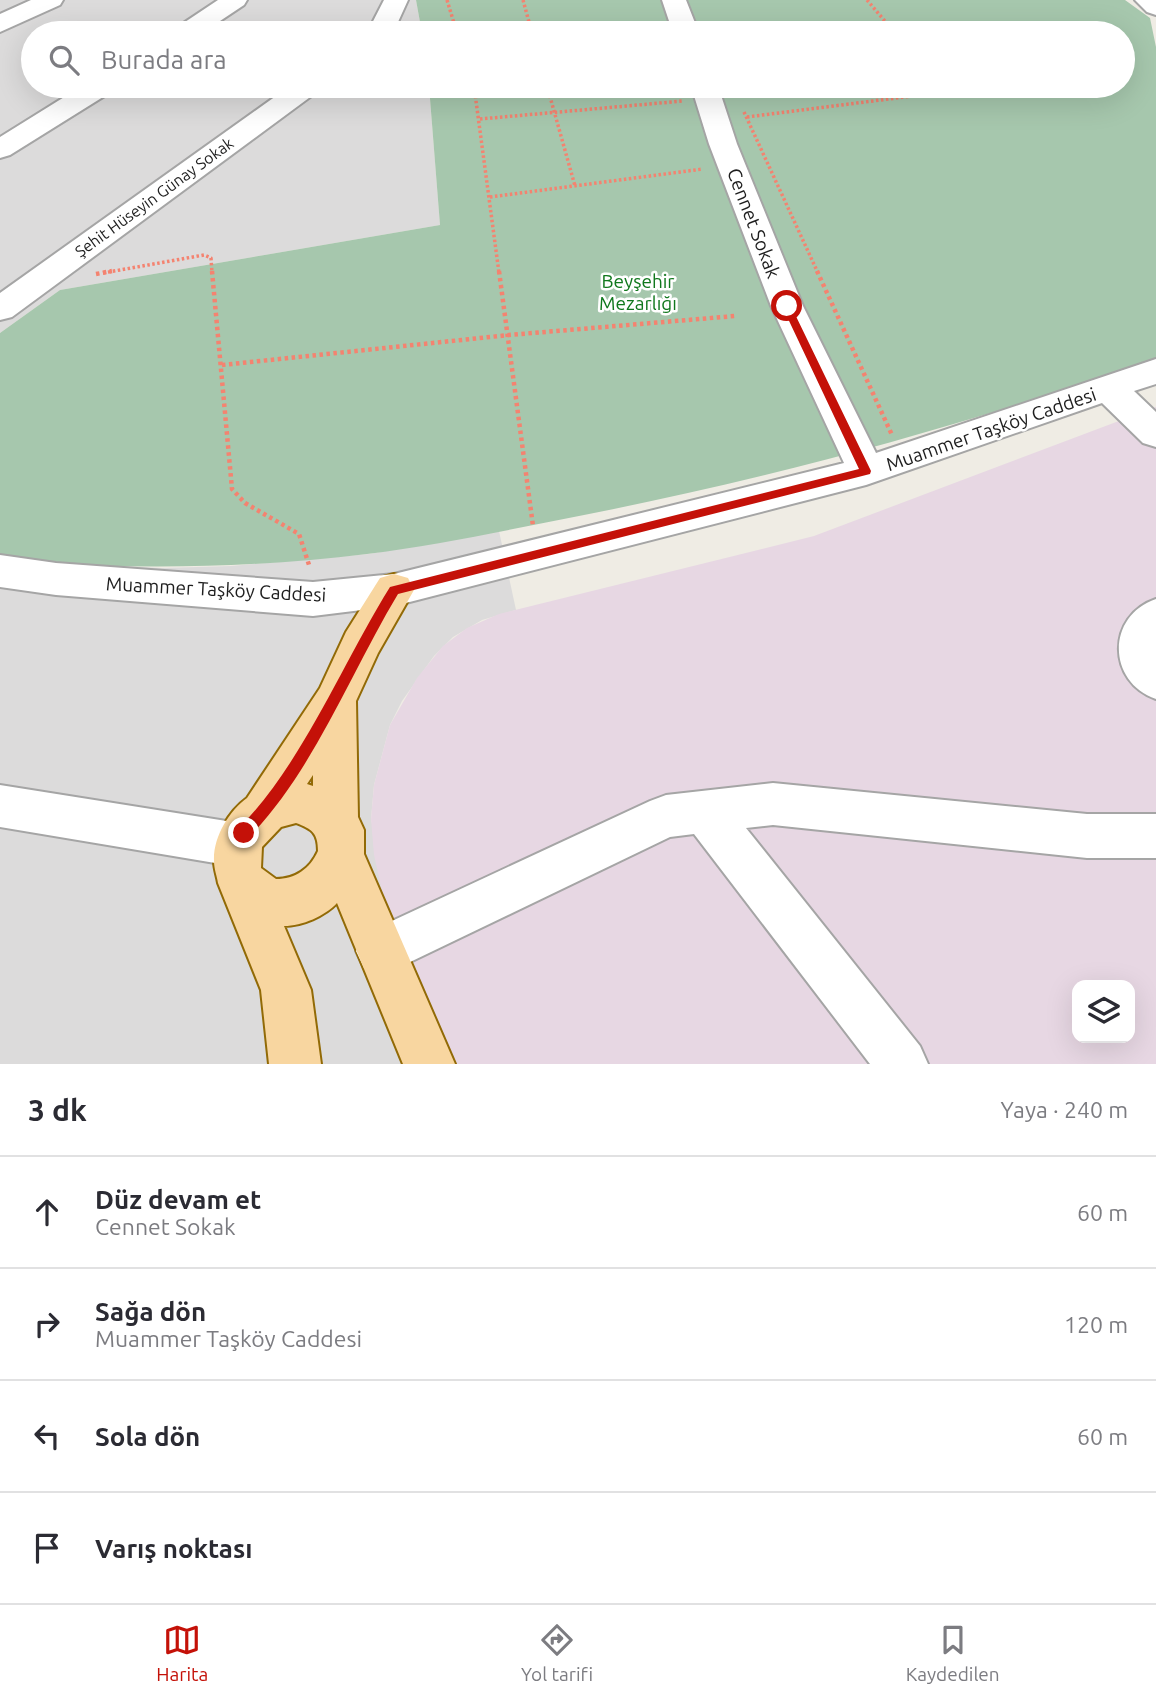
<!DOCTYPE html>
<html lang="tr">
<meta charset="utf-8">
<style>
body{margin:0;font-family:Ubuntu,sans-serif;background:#f7f7f7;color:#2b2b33}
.controls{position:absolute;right:21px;bottom:21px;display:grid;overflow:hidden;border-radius:14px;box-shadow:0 7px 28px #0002}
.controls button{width:63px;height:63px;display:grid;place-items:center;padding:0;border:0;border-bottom:2px solid #e1e1e2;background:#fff;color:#2b2b33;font:35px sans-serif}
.stop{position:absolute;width:21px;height:21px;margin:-16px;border:5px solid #c41108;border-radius:50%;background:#fff}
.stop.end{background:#c41108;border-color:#fff;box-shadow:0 2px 7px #0008}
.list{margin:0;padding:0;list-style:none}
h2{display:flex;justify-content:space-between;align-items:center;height:91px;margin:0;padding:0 28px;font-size:30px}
h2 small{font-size:23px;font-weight:400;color:#7c7c81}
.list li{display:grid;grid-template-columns:46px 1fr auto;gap:21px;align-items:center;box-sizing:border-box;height:112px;padding:0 28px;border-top:2px solid #e1e1e2}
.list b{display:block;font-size:26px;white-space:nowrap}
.list p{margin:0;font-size:23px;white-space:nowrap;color:#7c7c81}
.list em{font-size:23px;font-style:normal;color:#7c7c81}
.icon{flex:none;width:38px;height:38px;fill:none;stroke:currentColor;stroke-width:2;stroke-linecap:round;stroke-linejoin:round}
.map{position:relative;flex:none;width:1156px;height:1064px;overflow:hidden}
.search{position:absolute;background:#fff;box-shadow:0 7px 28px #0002;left:21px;right:21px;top:21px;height:77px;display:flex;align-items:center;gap:18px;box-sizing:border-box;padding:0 24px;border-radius:38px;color:#7c7c81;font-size:26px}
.sheet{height:539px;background:#fff}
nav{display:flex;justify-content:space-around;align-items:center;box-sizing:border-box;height:98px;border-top:2px solid #e1e1e2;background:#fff;font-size:19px;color:#7c7c81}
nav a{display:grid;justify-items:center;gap:4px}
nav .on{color:#c41108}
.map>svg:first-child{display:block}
.residential{fill:#dcdbdb}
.industrial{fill:#e7d7e3;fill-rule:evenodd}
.cemetery{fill:#a6c7ad}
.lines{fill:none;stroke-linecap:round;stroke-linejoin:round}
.minor-casing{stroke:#a5a5a5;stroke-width:4}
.major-casing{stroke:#926a06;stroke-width:4}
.path-far1{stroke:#f48370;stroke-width:3.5;stroke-dasharray:2.5 2.5;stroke-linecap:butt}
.path{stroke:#f48370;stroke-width:4.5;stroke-dasharray:3.5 3.5;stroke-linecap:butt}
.minor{fill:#fff;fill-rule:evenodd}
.major{fill:#f8d6a0;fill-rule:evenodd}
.route{fill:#c41108}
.labels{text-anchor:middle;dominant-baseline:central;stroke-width:5;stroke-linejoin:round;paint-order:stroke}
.far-street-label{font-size:16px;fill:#1e1e1e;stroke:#fff}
.street-label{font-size:19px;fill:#1e1e1e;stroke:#fff}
.park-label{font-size:19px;fill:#10781d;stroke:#fff}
</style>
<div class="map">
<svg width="1156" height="1064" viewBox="0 0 1156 1064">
<rect width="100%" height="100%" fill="#efece4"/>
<!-- residential -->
<path class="residential" d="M0,0H416L422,33H33V86H429L440,225L60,290L0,333Z
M499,531L516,610L482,620L453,637L434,656L402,701L390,725L374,785L371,819L395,927L456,1064H0V560L162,568L231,566L369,554Z"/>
<!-- industrial -->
<path class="industrial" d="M1156,407V1064H456L382,891L374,855L371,819L374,785L390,725L417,678L443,646L467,628L499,614L814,536ZM1077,985H1130V1038H1077Z"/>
<!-- cemetery -->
<path class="cemetery" d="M416,0H1125L1150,18L1156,47V359C969,424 778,477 584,515C512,529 440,545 367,554C244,569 123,570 0,560V333L60,290L440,225L429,86H1123V33H422Z"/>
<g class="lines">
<defs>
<path id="minor" d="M31,0H63L60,5L0,32V14Z
M218,0H247L244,5L202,33H172L176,28Z
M384,0H408L393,33H367Z
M662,0H686L699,33H673Z
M1135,0H1156V15L1147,12Z
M82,86H115L111,92L10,155L0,158V137Z
M290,86H321L317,92L12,317L0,320V293Z
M691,86H718L737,144L803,306L876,453L1156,359V384L1134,391L1156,412V447L1143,443L1102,403L866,485L394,606L313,616L56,595L0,587V555L56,563L313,582L394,574L844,463L771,306L709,144Z
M1156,599V699C1107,682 1106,616 1156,599Z
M773,783L1087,814H1156V858H1087L773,825L746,828L920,1046L928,1064H870L694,834L670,837L381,976L364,968L356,951L364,934L650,801L666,795Z
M0,785L239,823L255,829L262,845L255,861L239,867L0,827Z"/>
<path id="major" d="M394,574L408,578L414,590L378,653L356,701L358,817L364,830V854L455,1064H403L337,903C325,916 302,926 284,926L311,990L321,1064H269L261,990L218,883C217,876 214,869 214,861C213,837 229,811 247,798L320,688L346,632L380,578ZM313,775V786L307,784ZM296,823C312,829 318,833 318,851C310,869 295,879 276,879L261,868L262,847L281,827Z"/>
</defs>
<!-- minor casing -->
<use href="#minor" class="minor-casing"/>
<!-- major casing -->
<use href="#major" class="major-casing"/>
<!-- path-far1 -->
<path class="path-far1" d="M447,0L457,33
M523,0L532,33
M867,0L895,33
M474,86L499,273
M547,86L575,186
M744,112L818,273
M747,117L983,87
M480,119L683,101
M490,197L703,169
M103,273L204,255L211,258L212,273"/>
<!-- path -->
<path class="path" d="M212,271L232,489L245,503L299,534L310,568
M499,271L533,526
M817,271L892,435
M96,274L112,271
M222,365L509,335L735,316"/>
<!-- minor -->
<use href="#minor" class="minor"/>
<!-- major -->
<use href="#major" class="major"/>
</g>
<!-- route -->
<path class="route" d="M787,302L791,306L871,471L870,474L398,594C351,672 313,772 249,837H239V828C303,763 342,664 390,587L859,469L782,306Z"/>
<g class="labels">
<!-- far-street labels -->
<g class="far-street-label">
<text transform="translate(154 197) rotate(-36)">Şehit Hüseyin Günay Sokak</text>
</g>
<!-- street labels -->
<g class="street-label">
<text transform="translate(754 223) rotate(69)">Cennet Sokak</text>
<text transform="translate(991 429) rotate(-19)">Muammer Taşköy Caddesi</text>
<text transform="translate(216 589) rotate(3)">Muammer Taşköy Caddesi</text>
</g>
<!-- park labels -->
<g class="park-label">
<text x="638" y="281">Beyşehir<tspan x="638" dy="22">Mezarlığı</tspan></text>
</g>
</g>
</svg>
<div class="controls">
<button><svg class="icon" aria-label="layers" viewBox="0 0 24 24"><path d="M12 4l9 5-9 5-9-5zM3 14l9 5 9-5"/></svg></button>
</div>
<div class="stop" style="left:787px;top:306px"></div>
<div class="stop end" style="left:244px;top:833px"></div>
<div class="search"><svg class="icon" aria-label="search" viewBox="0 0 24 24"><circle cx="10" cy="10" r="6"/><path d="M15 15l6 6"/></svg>Burada ara</div>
</div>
<section class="sheet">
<h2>3 dk<small>Yaya · 240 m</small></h2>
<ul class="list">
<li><svg class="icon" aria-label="ahead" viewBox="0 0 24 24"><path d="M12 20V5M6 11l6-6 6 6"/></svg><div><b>Düz devam et</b><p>Cennet Sokak</p></div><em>60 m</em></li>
<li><svg class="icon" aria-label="right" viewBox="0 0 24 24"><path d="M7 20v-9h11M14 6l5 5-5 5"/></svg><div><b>Sağa dön</b><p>Muammer Taşköy Caddesi</p></div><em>120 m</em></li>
<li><svg class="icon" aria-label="left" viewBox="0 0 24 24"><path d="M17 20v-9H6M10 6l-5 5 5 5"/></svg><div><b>Sola dön</b></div><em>60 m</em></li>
<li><svg class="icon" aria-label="arrive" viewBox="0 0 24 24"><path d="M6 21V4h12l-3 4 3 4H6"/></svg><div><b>Varış noktası</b></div></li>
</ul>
</section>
<nav>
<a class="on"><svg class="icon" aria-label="map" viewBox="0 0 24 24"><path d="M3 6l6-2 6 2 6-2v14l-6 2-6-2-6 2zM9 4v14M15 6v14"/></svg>Harita</a>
<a><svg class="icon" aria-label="directions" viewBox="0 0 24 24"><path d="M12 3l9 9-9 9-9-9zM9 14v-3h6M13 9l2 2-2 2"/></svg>Yol tarifi</a>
<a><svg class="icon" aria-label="saved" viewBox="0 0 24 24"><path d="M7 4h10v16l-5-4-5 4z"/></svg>Kaydedilen</a>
</nav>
